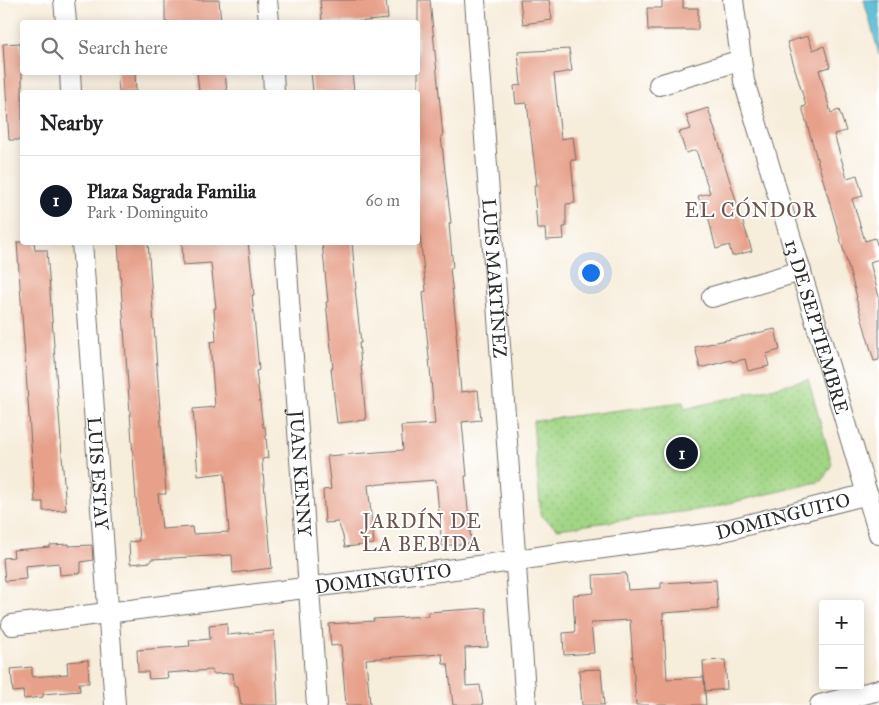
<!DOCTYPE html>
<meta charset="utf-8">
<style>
body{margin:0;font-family:"IM FELL Great Primer",serif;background:#f6f6f6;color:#202124}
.controls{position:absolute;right:15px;bottom:15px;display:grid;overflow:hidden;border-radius:5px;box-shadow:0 2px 12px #0003}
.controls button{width:45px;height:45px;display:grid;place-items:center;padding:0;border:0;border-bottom:1px solid #e0e0e0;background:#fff;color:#202124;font:25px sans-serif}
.you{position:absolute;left:590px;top:272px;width:18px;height:18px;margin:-12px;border:4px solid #fff;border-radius:50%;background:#1a73e8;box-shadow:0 0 0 8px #1a73e833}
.badge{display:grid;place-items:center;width:32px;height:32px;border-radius:50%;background:#111827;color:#fff;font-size:16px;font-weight:700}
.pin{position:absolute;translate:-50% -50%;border:2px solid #fff;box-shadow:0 1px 5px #0006}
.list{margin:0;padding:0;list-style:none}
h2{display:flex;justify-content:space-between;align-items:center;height:65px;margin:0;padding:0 20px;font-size:21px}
h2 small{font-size:16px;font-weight:400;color:#757577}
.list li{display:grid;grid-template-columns:32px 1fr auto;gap:15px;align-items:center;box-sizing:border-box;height:90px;padding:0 20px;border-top:1px solid #e0e0e0}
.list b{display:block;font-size:19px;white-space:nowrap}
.list p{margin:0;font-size:16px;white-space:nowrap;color:#757577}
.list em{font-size:16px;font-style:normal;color:#757577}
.icon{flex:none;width:28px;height:28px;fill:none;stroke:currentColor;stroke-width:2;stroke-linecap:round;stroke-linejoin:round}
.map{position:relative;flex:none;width:879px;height:705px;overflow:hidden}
.search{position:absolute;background:#fff;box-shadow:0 2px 12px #0003;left:20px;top:20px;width:400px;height:55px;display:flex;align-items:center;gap:12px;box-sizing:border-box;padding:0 18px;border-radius:5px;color:#757577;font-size:19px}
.panel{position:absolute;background:#fff;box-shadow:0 2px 12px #0003;left:20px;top:90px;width:400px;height:155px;border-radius:5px}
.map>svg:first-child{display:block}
.park{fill:url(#park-dots);stroke:#668058}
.water{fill:#5abfd8;stroke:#427582}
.building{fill:#e7a08a}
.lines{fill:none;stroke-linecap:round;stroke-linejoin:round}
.street-casing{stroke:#726f69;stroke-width:22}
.street{stroke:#fff;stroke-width:20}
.labels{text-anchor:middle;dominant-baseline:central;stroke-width:4;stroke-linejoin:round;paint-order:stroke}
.street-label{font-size:19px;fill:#2b2b2b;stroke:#fff}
.neighbourhood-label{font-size:20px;letter-spacing:1px;fill:#6d544c;stroke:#fff}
</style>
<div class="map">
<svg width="879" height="705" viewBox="0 0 879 705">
<defs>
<pattern id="park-dots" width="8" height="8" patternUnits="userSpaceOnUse" patternTransform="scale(1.25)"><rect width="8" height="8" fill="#a2d686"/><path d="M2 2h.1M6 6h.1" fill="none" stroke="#8cb874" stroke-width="1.8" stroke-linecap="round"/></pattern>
</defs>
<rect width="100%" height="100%" fill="#fff"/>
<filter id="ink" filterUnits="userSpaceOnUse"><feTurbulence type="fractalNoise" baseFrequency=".02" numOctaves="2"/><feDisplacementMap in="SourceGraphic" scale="10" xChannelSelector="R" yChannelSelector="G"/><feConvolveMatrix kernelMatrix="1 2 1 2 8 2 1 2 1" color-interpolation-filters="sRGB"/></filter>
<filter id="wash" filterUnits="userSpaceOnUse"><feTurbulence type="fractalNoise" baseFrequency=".0096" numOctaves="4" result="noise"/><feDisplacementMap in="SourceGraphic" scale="20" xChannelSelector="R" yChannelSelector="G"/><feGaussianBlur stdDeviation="1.12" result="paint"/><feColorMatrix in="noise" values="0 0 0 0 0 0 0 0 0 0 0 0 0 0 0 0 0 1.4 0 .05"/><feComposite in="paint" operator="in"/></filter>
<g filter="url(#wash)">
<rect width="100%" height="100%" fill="#f7eddb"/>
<!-- park -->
<path class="park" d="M808,379L832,464L822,481L709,508L558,529L541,516L533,421L683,402L685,409Z"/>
<!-- water -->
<path class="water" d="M864,0H879V54Z"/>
<g id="blocks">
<!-- building -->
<path class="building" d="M165,0H219L221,22H165Z
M320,0H386L388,19L356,22H322Z
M418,0H430L443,136H441L451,223L449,224L453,268H450L457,333H456L461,392L478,390L481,420L462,422L467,476H465L471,543L442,546L436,480L368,485L374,544L345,547L343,536L338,522L325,523L323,490L331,489L327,456L403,450L401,426L435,424L423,292L426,291L418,216L420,215L418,194Z
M520,0H549L552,20L523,24Z
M662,0H683V8H698V30H648L647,8H662Z
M808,36L813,50L824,46L830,67L819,70L831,113L839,110L846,131L834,134L847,178L857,175L863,196L852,199L865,241L875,238L879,251V259L870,262L879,297V360L874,361L856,298L857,297L802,107L806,106L787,42Z
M20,43L21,51H22V140H9L3,44Z
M569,49L572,71L554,74L561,139L573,137L576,160H571L575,203L566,204V227H563L564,239L546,240L545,229H537L534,185H537L527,103L516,104L514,86L521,85L518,52Z
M117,72H135L136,91L119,92Z
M197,72H225L227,92H199Z
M311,72H352L354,92H313Z
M708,108L723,156H722L752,251L732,256L729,245L716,249L708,216L705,217L698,196L710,193L696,150L686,153L679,132L691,129L686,115Z
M17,242H34L35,250H47L66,510L43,511V502H35Z
M128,242H148L166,494H158L162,529L192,527L193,534L229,532L224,473L198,476L193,409L215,407L210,342L216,341L214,308H216L211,263L183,265L182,242H248L254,295H252L259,370L256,371L263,427H265L268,458L262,459V462L272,568L233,573L232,555L151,559V562L130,564L129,542L139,541L118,243Z
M322,242H352L356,289H355L361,343H359L366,420L337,423L331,368H333L326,302H328Z
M775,329L780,350L766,354L769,366L748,371L745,359L732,362L731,360L700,368L695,347Z
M69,544V546L92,545L93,560L81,562V573L60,575L59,563L25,566L26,579L5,581L3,558L14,557L13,550L50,547V545Z
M626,573L628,590L661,588V583L716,580L718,609L663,613L667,679L704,677L706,705H636L630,620L596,622V623H591L594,653L564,655L563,633L575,632L573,595L594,593L593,575Z
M486,608L488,647L465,648L466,686L480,685L483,705H453L448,664H443L442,654L366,659L370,705H346L341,645L331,646L329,624L374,621L373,619L428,616V612Z
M227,623V635L274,631L278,705H241L238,686H234L233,673L213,674L212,670L167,673L168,678L149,679L148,672H138L137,650L190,646L189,641L210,639L209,625Z
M88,660L89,683H79L80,691L43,694V697L24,699L23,691L13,692L11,669L32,667V677L68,674L67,662Z
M725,660L727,689L705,691L703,661Z
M601,669L604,705H582L579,670Z"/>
</g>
</g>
<g filter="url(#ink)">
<use href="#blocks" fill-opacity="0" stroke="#726f69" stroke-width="1"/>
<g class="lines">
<defs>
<g id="street">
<path d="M64,0L66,22"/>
<path d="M267,0L269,22"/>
<path id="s1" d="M475,0L526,705"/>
<path id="s2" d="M733,0L744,81L879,534"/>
<path d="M70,72L71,92"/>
<path d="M273,72L274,92"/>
<path d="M659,85L741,60"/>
<path id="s3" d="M82,242L115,705"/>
<path id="s4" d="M285,242L317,705"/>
<path d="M712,297L801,271"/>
<path id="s5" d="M12,625L478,566L558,554L715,533L868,494"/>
<path d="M820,705L879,690"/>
</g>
</defs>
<!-- street casing -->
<use href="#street" class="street-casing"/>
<!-- street -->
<use href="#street" class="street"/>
</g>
</g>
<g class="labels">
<!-- street labels -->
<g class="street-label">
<text stroke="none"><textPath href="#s1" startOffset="279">LUIS MARTÍNEZ</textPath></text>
<text stroke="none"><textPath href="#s2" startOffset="338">13 DE SEPTIEMBRE</textPath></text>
<text stroke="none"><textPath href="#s3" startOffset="232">LUIS ESTAY</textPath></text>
<text stroke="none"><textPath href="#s4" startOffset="232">JUAN KENNY</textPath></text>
<text stroke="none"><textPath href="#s5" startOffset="779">DOMINGUITO</textPath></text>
<text stroke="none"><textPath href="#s5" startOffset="374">DOMINGUITO</textPath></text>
</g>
<!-- neighbourhood labels -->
<g class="neighbourhood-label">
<text x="751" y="210">EL CÓNDOR</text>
<text x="422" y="521">JARDÍN DE<tspan x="422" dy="23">LA BEBIDA</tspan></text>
</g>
</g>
</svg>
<div class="controls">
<button>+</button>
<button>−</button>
</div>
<div class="you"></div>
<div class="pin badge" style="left:682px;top:453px">1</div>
<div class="search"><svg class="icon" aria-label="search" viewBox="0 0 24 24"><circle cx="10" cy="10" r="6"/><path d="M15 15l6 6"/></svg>Search here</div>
<section class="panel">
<h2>Nearby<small></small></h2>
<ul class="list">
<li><span class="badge">1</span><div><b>Plaza Sagrada Familia</b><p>Park · Dominguito</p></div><em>60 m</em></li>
</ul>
</section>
</div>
